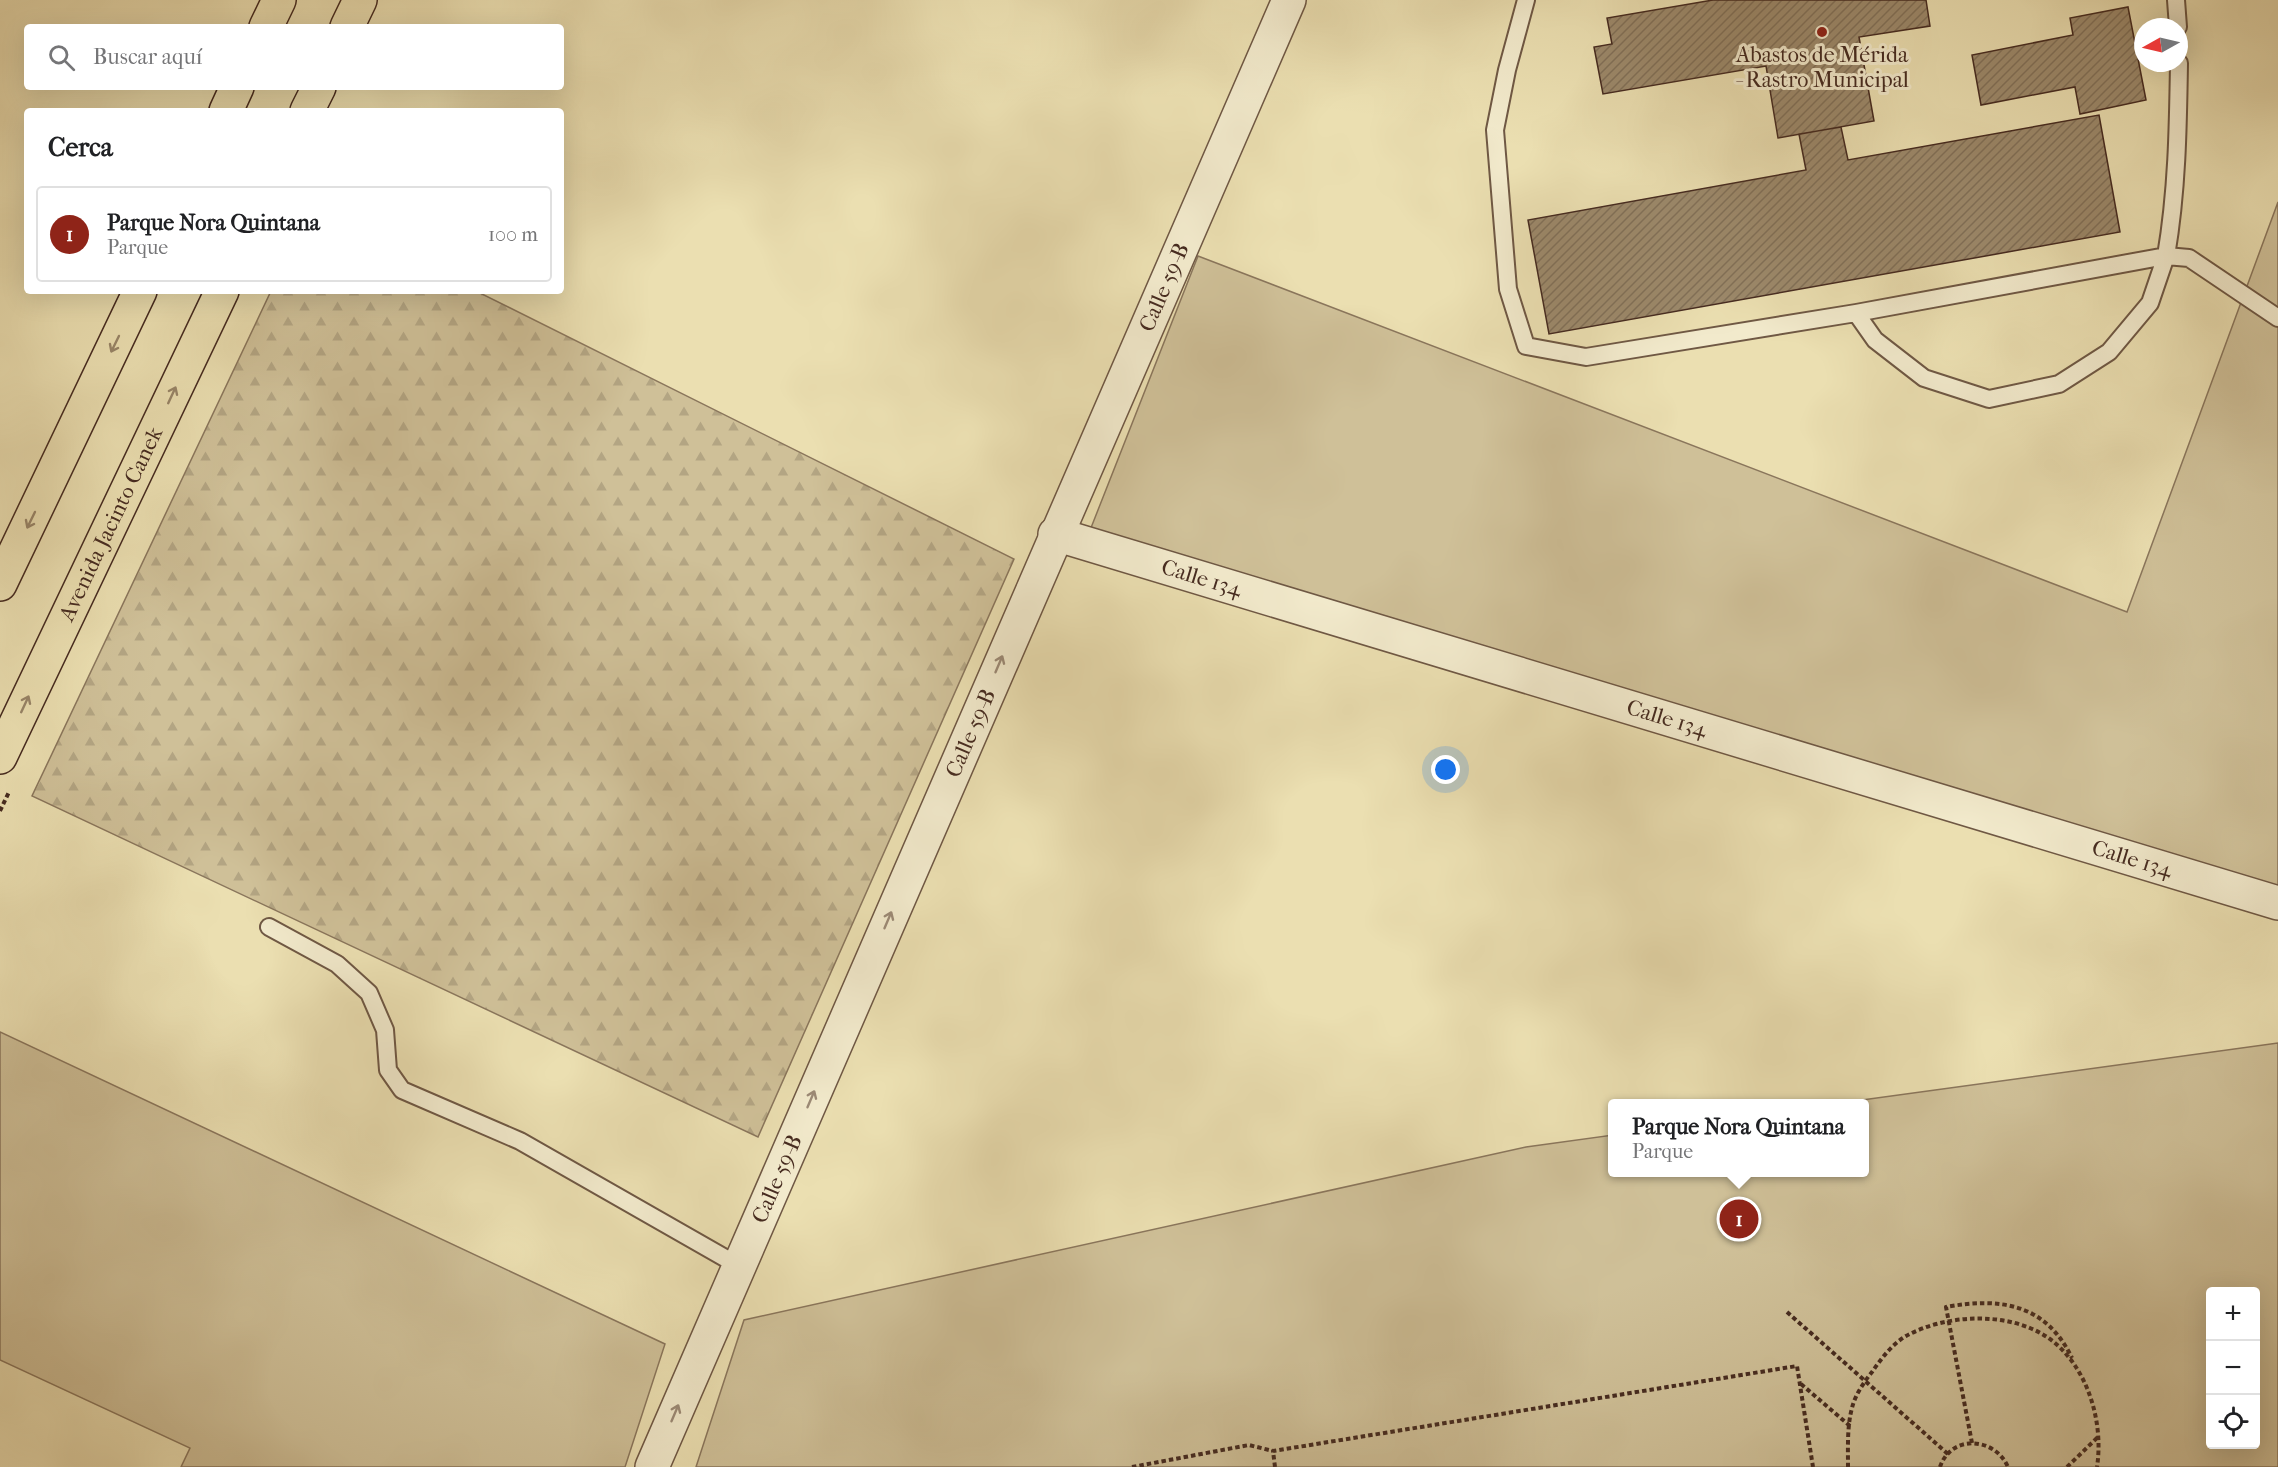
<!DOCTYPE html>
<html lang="es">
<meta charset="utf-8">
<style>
body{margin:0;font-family:"IM FELL French Canon",serif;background:#f2f2f2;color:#202124}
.controls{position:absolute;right:18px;bottom:18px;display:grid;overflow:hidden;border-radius:6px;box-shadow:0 6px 24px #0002}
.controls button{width:54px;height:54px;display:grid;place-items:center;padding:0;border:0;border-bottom:2px solid #e0e0e0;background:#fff;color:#202124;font:30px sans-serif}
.compass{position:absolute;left:2134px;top:18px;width:54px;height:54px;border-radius:50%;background:#fff;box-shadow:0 6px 24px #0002;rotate:262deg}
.you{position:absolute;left:1446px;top:770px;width:21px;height:21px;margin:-15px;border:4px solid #fff;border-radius:50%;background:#1a73e8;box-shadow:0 0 0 9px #1a73e833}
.badge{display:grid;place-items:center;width:39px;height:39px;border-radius:50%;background:#8f2418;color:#fff;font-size:20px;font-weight:700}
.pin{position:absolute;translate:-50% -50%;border:3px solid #fff;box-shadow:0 2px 6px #0006}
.popup{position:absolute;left:1608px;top:1099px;width:261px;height:78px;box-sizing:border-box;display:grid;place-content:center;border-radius:6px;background:#fff;filter:drop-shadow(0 2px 4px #0005);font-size:20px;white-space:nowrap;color:#757577}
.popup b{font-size:22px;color:#202124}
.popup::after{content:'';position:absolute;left:50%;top:100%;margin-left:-12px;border:12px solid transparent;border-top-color:#fff}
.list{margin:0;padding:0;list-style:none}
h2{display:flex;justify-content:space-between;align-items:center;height:78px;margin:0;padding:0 24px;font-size:26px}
h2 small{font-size:20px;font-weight:400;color:#757577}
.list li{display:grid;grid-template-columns:39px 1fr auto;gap:18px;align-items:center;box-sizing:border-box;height:96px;margin:0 12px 12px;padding:0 12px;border:2px solid #e0e0e0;border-radius:6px}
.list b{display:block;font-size:22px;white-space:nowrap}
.list p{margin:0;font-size:20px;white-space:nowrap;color:#757577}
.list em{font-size:20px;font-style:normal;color:#757577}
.icon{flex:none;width:33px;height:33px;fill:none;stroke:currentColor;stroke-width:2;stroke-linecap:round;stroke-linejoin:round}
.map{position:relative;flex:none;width:2278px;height:1467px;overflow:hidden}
.search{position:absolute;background:#fff;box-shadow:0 6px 24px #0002;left:24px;top:24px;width:540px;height:66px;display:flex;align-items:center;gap:15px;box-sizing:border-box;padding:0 21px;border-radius:6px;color:#757577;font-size:22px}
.panel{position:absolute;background:#fff;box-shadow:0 6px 24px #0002;left:24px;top:108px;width:540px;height:186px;border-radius:6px}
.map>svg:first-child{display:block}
.green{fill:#cfc098;stroke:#8a765c;stroke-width:1.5;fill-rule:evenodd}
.forest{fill:url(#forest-firs);stroke:#8a765c;stroke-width:1.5}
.building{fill:url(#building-hatch);stroke:#462b20;stroke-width:1.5}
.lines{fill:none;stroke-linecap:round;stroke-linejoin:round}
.lane-casing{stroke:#6f5844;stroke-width:20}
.street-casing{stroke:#6f5844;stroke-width:36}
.primary-casing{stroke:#462b20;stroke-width:36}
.path{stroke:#462b20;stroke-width:4;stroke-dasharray:4.5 3;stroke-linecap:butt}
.lane{stroke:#f2eacc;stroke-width:16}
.street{stroke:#f2eacc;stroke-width:33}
.primary{stroke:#ebdfb1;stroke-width:33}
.oneway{stroke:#988568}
.oneway2{stroke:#9c8a76}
.poi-dot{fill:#8f2418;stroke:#f2eacc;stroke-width:2}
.labels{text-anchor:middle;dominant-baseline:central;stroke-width:6;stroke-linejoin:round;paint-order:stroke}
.poi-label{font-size:22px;fill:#462b20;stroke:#f2eacc}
.street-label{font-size:22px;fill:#462b20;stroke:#f2eacc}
</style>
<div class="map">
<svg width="2278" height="1467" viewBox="0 0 2278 1467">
<defs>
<pattern id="forest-firs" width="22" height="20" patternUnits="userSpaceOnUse" patternTransform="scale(1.5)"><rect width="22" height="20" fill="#cfc098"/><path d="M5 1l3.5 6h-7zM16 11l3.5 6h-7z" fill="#b3a583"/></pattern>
<pattern id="building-hatch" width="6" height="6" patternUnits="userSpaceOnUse" patternTransform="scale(1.5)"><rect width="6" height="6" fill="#9c896b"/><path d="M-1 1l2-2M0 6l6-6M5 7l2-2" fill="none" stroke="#817058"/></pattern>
</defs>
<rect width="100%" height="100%" fill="#ebdfb1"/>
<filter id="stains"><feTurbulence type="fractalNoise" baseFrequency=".00333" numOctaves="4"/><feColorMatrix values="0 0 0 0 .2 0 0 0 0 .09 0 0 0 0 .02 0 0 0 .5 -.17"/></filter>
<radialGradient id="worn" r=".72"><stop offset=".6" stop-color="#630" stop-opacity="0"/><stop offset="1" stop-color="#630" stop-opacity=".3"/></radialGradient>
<!-- green -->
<path class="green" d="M2278,202V903L1085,543L1198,256L2127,612Z
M0,1032L665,1344L625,1467H181L190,1448L0,1360Z
M2278,1043V1467H696L744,1320L1526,1147L1613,1135V1172H1865V1104L1840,1103ZM2210,1292H2256V1444H2210Z"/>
<!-- forest -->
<path class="forest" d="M271,291H476L1014,559L758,1137L32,796Z"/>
<!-- building -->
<path class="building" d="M1713,0H1926L1930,26L1859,37L1874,121L1778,138L1766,66L1603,94L1594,47L1612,44L1607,18Z
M2128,7L2146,100L2080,114L2075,87L1981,105L1972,55L2073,35L2070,18Z
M2099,115L2120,232L1549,334L1528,220L1806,170L1799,134L1841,127L1848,160Z"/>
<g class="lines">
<defs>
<path id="lane" d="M1526,0L1507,70L1495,130L1508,289L1526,346L1586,357L1856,313L2166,256C2177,192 2178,128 2179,63
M2176,0L2178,27
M1856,313L1875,340L1924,378L1989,399L2059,384L2109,352L2150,303L2166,256L2189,258L2278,318
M269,927L337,964L369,993L385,1030L388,1070L402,1090L520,1141L739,1266"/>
<g id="street">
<path id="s1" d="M1055,534L2278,903"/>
<path id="s2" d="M652,1467L1289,0"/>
</g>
<g id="primary">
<path d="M266,27L279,0"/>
<path d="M347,27L360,0"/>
<path d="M226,111L237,87"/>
<path d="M307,111L319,87"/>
<path d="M0,584L140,291"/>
<path id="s3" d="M0,757L222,291"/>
</g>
</defs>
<!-- lane casing -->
<use href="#lane" class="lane-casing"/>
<!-- street casing -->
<use href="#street" class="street-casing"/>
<!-- primary casing -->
<use href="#primary" class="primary-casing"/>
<!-- path -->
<path class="path" d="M0,811L9,792
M1787,1312L1948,1454
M1801,1384L1850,1426
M1972,1443L1946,1307C2001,1297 2046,1304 2072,1358
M1132,1467L1249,1445L1273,1451
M1275,1467L1273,1451L1797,1366L1813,1467
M1848,1467C1848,1448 1847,1426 1852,1408C1855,1395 1864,1382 1872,1372C1881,1359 1892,1344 1906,1336C1946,1314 2008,1311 2047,1337C2087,1364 2104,1421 2097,1467
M1940,1467C1951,1434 1995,1437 2008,1467
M2067,1467L2098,1437"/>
<!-- lane -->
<use href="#lane" class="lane"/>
<!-- street -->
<use href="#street" class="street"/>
<!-- primary -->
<use href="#primary" class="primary"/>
</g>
<!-- one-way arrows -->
<defs><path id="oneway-shaft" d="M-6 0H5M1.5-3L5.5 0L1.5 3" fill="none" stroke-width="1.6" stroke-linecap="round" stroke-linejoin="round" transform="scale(1.5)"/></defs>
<g class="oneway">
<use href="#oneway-shaft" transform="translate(115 344) rotate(116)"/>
<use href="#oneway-shaft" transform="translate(172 395) rotate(-65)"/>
<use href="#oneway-shaft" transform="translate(31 520) rotate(116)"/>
<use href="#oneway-shaft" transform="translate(25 704) rotate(-65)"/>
</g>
<g class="oneway2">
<use href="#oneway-shaft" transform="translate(999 664) rotate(-67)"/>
<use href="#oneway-shaft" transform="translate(888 920) rotate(-67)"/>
<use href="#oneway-shaft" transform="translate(811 1099) rotate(-67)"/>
<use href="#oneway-shaft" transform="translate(675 1413) rotate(-67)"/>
</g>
<!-- markers -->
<circle class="poi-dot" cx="1822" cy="32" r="6"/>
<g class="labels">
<!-- poi labels -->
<g class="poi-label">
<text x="1822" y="55">Abastos de Mérida<tspan x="1822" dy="25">- Rastro Municipal</tspan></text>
</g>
<!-- street labels -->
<g class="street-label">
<text stroke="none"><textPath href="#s2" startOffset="1286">Calle 59-B</textPath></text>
<text stroke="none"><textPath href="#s3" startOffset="258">Avenida Jacinto Canek</textPath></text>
<text stroke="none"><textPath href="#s1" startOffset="153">Calle 134</textPath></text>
<text stroke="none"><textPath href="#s1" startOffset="639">Calle 134</textPath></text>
<text stroke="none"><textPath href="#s2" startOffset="800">Calle 59-B</textPath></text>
<text stroke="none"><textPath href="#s1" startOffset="1125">Calle 134</textPath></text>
<text stroke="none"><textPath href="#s2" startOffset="314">Calle 59-B</textPath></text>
</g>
</g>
<rect width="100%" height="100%" filter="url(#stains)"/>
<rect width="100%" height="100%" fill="url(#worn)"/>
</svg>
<div class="controls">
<button>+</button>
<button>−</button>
<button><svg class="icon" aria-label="locate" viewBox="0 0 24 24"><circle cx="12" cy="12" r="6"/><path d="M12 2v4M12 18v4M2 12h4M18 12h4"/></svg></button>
</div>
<svg class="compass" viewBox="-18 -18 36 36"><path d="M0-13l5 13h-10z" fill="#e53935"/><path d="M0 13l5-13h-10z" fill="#757577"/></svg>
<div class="you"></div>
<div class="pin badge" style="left:1739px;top:1219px">1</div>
<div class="popup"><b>Parque Nora Quintana</b>Parque</div>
<div class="search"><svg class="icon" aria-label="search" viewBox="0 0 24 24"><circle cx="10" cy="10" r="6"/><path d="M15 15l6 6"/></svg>Buscar aquí</div>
<section class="panel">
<h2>Cerca<small></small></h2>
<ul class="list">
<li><span class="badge">1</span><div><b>Parque Nora Quintana</b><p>Parque</p></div><em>100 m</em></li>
</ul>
</section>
</div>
